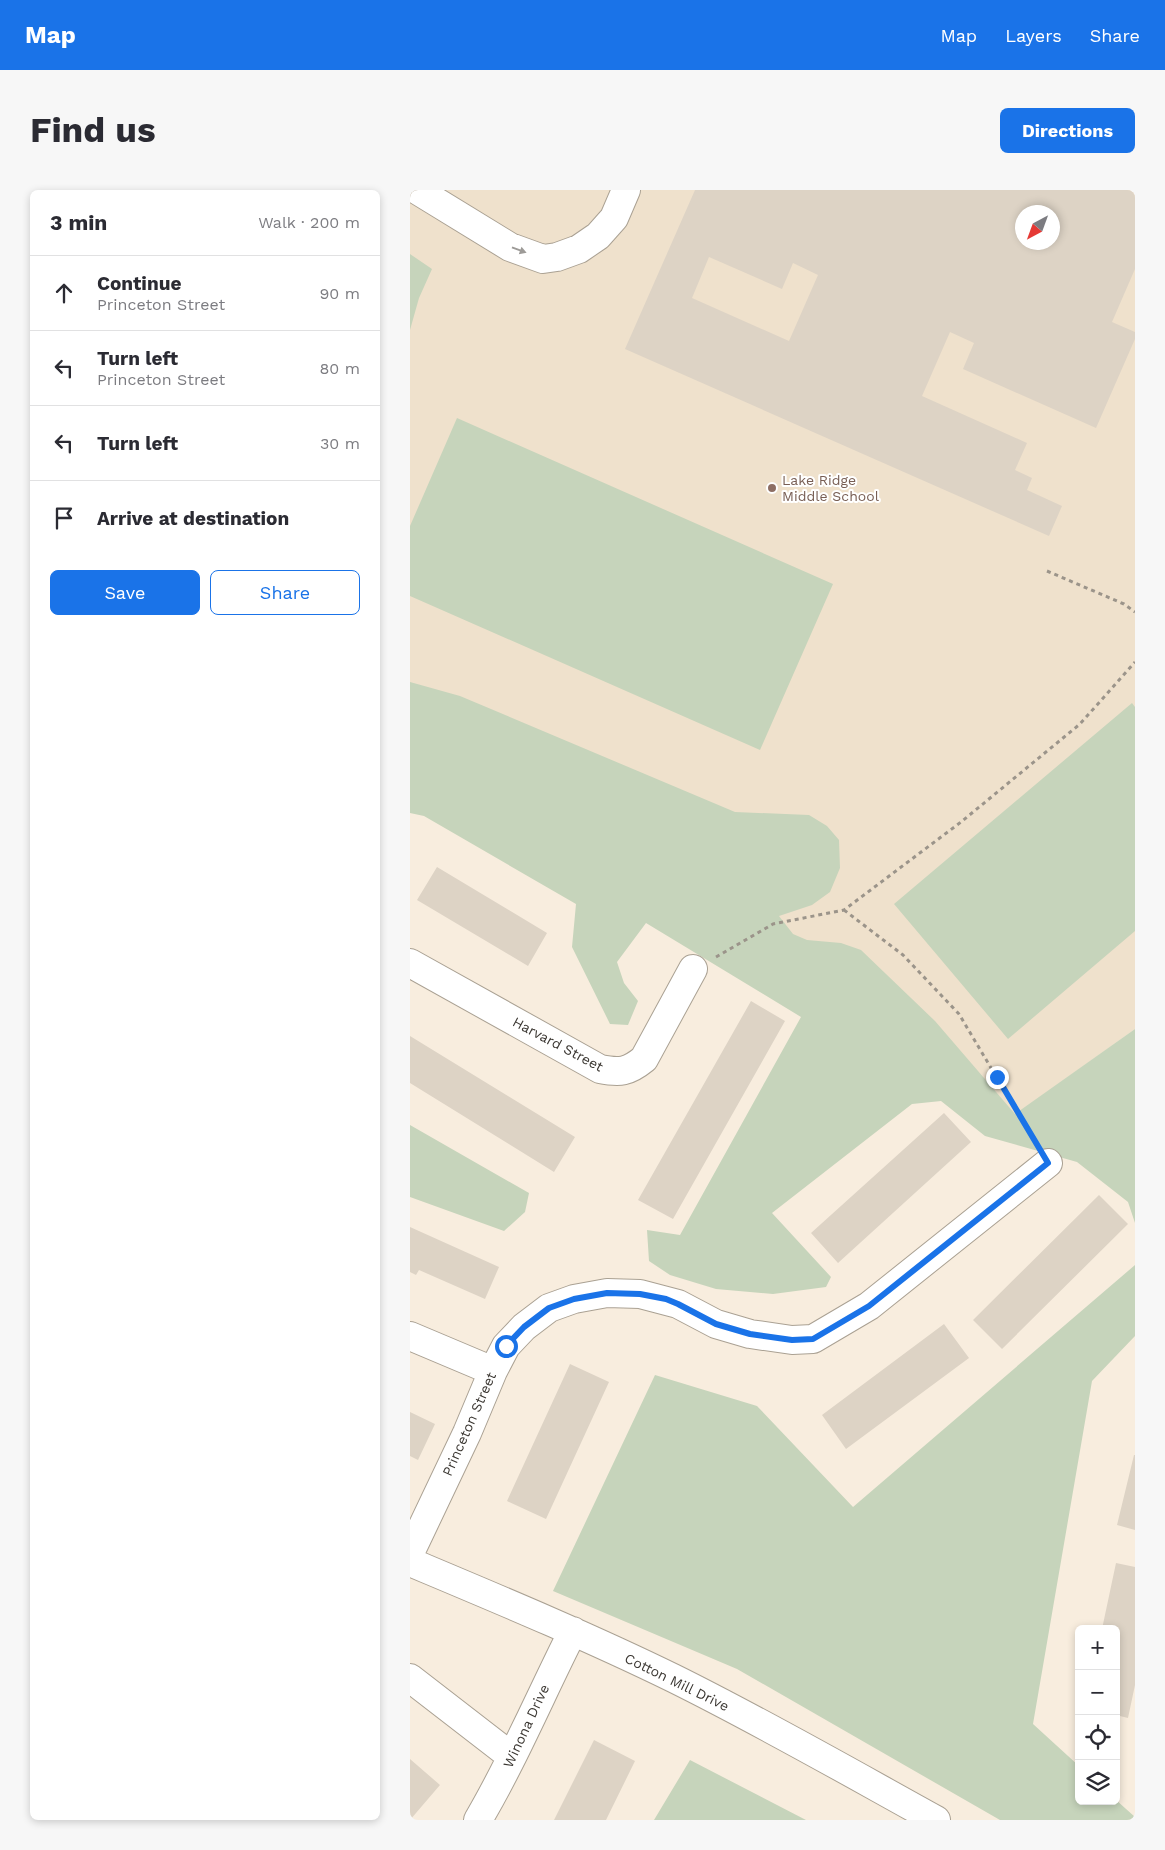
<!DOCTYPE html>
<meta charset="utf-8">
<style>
body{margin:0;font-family:"Work Sans",sans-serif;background:#f7f7f7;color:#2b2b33}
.controls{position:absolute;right:15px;bottom:15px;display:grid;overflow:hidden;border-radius:8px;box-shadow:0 2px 8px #0003}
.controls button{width:45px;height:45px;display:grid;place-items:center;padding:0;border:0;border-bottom:1px solid #e1e1e2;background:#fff;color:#2b2b33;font:25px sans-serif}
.compass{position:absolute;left:605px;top:15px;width:45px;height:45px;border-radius:50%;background:#fff;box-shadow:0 2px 8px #0003;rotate:221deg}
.stop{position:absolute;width:15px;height:15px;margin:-11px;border:4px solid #1a73e8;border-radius:50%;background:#fff}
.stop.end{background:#1a73e8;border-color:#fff;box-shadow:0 1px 5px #0008}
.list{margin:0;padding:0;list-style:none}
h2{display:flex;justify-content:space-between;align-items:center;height:65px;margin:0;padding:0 20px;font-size:21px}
h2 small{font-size:16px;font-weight:400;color:#7c7c81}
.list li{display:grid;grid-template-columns:32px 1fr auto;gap:15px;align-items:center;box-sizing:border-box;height:75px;padding:0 20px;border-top:1px solid #e1e1e2}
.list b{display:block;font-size:19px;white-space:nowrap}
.list p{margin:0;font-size:16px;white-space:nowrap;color:#7c7c81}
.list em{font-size:16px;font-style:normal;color:#7c7c81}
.actions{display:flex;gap:10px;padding:15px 20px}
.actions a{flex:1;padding:11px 0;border:1px solid #1a73e8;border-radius:8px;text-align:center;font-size:18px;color:#1a73e8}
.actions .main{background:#1a73e8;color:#fff}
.icon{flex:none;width:28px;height:28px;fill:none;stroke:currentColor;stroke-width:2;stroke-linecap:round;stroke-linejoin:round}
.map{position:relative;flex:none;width:725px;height:1630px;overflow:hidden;border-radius:8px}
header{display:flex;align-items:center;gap:30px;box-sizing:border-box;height:70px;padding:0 25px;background:#1a73e8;color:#fff}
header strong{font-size:24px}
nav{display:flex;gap:28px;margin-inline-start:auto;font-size:18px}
.intro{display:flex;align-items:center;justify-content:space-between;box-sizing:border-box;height:120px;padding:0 30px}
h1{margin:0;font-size:35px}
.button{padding:12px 22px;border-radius:8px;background:#1a73e8;color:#fff;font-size:18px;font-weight:700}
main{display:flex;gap:30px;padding:0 30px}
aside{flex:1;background:#fff;border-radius:8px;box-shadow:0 2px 8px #0003}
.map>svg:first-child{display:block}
.built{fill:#efe1cc;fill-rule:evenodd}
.green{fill:#c6d4bb}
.building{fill:#ddd3c5;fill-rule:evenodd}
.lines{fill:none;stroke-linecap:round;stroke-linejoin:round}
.minor-casing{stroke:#aaa193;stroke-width:30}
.path{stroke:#9b948a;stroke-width:3;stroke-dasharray:4 4;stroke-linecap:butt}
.minor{stroke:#fff;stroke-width:28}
.oneway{fill:#9d9b98}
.route{stroke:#1a73e8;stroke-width:6}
.education-dot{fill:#8d6e63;stroke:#fff;stroke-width:2}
.labels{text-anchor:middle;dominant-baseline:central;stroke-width:4;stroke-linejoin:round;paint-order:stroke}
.education-label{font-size:14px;fill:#785e54;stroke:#fff;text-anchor:start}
.street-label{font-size:14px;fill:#3b3732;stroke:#fff}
</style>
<header>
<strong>Map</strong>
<nav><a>Map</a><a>Layers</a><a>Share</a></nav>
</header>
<div class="intro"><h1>Find us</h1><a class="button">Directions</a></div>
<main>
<aside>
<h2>3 min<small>Walk · 200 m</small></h2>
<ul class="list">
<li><svg class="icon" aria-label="ahead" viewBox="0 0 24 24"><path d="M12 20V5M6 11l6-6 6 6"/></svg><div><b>Continue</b><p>Princeton Street</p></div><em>90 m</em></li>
<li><svg class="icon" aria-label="left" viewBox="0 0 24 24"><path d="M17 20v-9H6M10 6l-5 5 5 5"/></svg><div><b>Turn left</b><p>Princeton Street</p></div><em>80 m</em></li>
<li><svg class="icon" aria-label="left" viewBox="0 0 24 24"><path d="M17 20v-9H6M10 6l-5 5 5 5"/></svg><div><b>Turn left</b></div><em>30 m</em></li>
<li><svg class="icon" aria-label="arrive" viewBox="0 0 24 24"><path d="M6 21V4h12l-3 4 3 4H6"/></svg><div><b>Arrive at destination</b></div></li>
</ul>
<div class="actions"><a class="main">Save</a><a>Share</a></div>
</aside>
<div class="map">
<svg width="725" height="1630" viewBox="0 0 725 1630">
<rect width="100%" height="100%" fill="#f8edde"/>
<!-- built -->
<path class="built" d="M0,0H725V839L605,925L0,543ZM612,22H642V52H612Z"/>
<!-- green -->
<path class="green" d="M0,64L22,79L9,108L0,140Z
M47,228L423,394L350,560L0,406V336Z
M0,492L50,506L325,622L399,625L417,636L429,650L430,678L420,702L402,715L369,726L383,744L397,750L431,753L451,760L525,831L605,924L725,839V1033L718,1012L667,972L575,946L531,911L502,914L362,1023L421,1087L416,1097L363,1104L306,1099L260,1085L239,1071L237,1040L270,1045L391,827L236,733L207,772L214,793L228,811L218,835L200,834L162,757L166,714L14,626L0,623Z
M722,513L725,517V741L598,849L484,714Z
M0,935L119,1003L115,1022L94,1041L0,1007Z
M725,1075V1146L682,1191L623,1534L669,1576V1611H706V1610L725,1627V1630H590L327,1479L143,1401L245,1185L347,1216L443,1317Z
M280,1570L396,1630H244Z"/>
<!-- building -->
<path class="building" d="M285,0H725V79L702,132L725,142V149L686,238L553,179L564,153L540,142L512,206L617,253L605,280L622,288L617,300L652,316L639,346L215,159ZM612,22H642V52H612ZM299,67L372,99L383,73L408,85L379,151L282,108Z
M27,677L137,743L118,776L7,710Z
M341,811L375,831L263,1029L228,1010Z
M0,846L165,947L144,982L0,893Z
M534,923L561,952L428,1073L401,1043Z
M689,1005L718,1034L592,1159L563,1130Z
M0,1037L89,1077L75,1109L9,1080L6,1085L0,1082Z
M534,1134L559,1168L436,1259L412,1225Z
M160,1174L199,1192L136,1329L97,1311Z
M0,1222L25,1234L8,1270L0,1266Z
M724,1265H725V1340L707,1335Z
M706,1373L725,1377V1495L718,1528L706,1525V1439H692Z
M184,1550L225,1571L196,1630H144Z
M0,1569L30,1595L0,1630Z"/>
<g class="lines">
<defs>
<path id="minor" d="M7,0L100,57L133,69L147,67L169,59L188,46L204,28L216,0
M0,773L190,879C210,883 218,882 234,869L283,779
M0,1146L83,1181
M0,1363L57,1243L83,1181L96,1156L114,1137L139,1118L164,1109L197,1103L230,1104L268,1114L306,1134L340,1144L382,1150L403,1149L459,1116L638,973
M0,1372C88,1409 177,1446 263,1488C352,1532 439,1582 526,1630
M0,1488L102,1567
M68,1630C104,1569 131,1504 163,1441"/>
</defs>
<!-- minor casing -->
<use href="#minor" class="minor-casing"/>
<!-- path -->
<path class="path" d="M637,381L714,414L725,422
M434,720L493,765L549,824L625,952
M306,767L363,734L434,720L551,632L670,534L725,472"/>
<!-- minor -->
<use href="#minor" class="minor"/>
</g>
<!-- one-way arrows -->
<defs><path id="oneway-solid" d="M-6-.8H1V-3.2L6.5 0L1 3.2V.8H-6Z" transform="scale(1.25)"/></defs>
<use class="oneway" href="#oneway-solid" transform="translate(109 60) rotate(20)"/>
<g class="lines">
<!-- route -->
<path class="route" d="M96,1156L114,1137L139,1118L164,1109L197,1103L230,1104L256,1109L268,1114L306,1134L340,1144L382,1150L403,1149L459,1116L638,973L587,887"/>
</g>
<!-- markers -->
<circle class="education-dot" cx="362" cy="298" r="5"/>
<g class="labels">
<!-- education labels -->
<g class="education-label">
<text x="372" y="290">Lake Ridge<tspan x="372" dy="16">Middle School</tspan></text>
</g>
<!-- street labels -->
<g class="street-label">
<text transform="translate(148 854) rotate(28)">Harvard Street</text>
<text transform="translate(59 1234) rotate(-66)">Princeton Street</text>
<text transform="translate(267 1492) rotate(26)">Cotton Mill Drive</text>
<text transform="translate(116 1536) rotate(-65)">Winona Drive</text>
</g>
</g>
</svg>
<div class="controls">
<button>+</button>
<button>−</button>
<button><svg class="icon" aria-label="locate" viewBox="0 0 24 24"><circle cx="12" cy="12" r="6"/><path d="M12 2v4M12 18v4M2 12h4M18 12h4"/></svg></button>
<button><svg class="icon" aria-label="layers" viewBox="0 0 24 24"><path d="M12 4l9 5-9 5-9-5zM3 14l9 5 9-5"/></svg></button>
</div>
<svg class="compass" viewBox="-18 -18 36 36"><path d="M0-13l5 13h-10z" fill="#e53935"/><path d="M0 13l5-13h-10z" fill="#7c7c81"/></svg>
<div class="stop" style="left:96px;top:1156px"></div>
<div class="stop end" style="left:587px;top:887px"></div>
</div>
</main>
